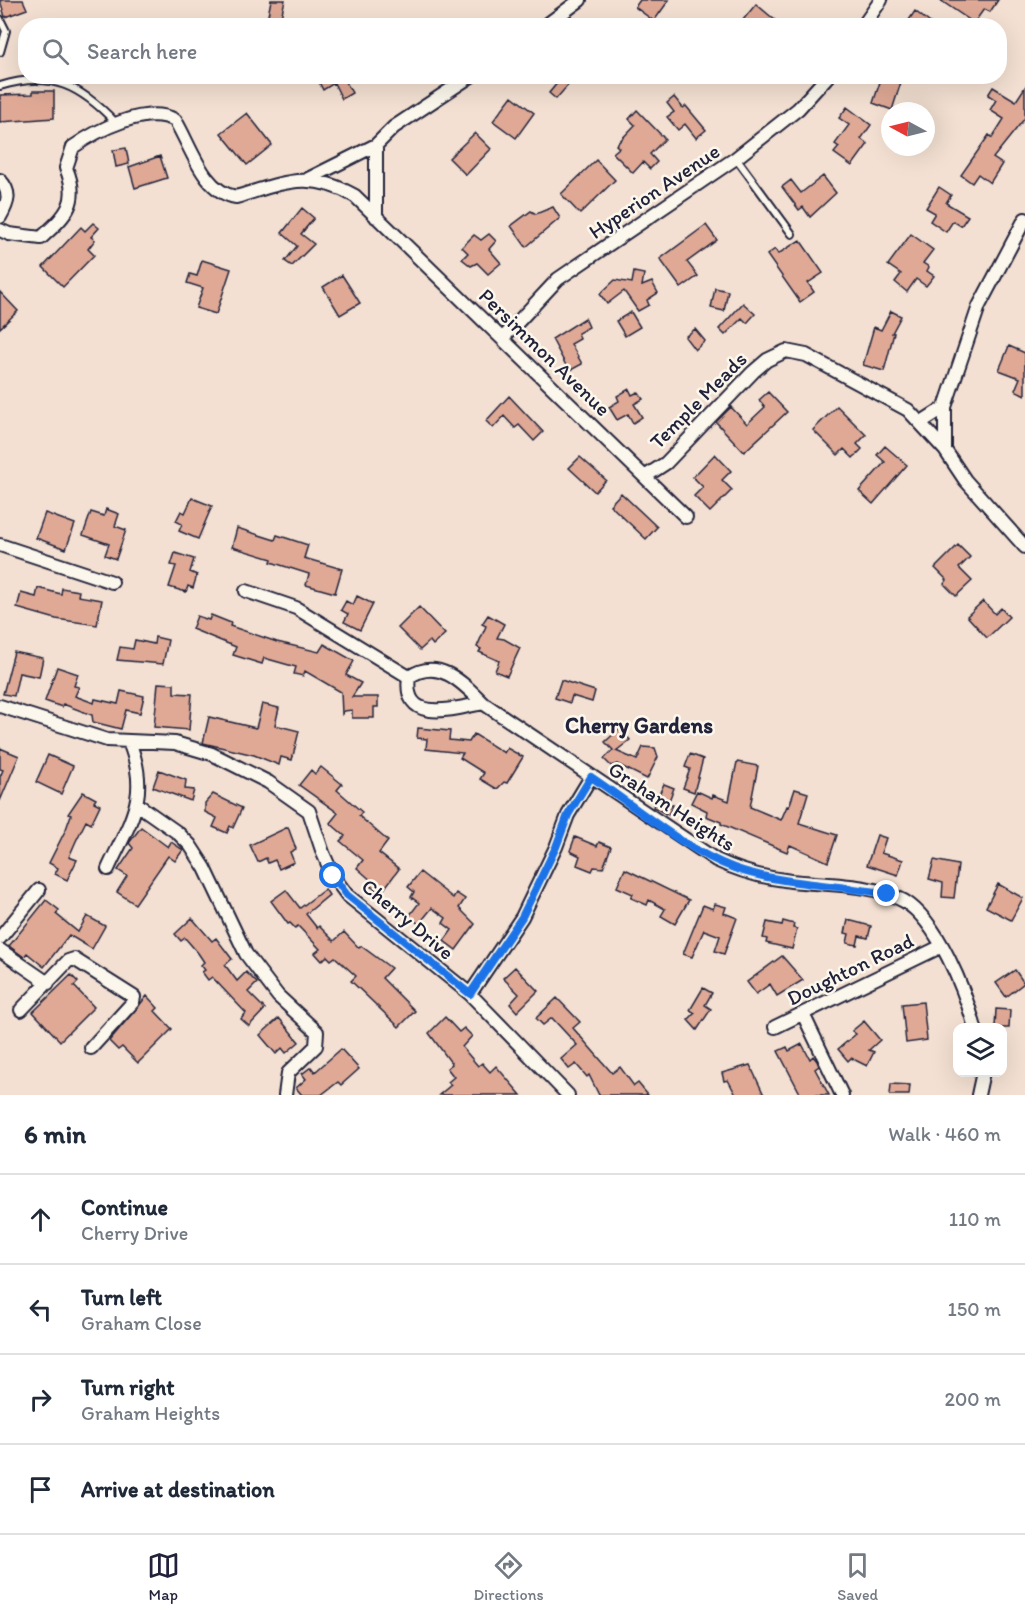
<!DOCTYPE html>
<meta charset="utf-8">
<style>
body{margin:0;font-family:Itim,sans-serif;background:#f6f6f7;color:#1f2937}
.controls{position:absolute;right:18px;bottom:18px;display:grid;overflow:hidden;border-radius:12px;box-shadow:0 6px 24px #0002}
.controls button{width:54px;height:54px;display:grid;place-items:center;padding:0;border:0;border-bottom:2px solid #e0e1e3;background:#fff;color:#1f2937;font:30px sans-serif}
.compass{position:absolute;left:881px;top:102px;width:54px;height:54px;border-radius:50%;background:#fff;box-shadow:0 6px 24px #0002;rotate:277deg}
.stop{position:absolute;width:18px;height:18px;margin:-14px;border:4px solid #1a73e8;border-radius:50%;background:#fff}
.stop.end{background:#1a73e8;border-color:#fff;box-shadow:0 2px 6px #0008}
.list{margin:0;padding:0;list-style:none}
h2{display:flex;justify-content:space-between;align-items:center;height:78px;margin:0;padding:0 24px;font-size:26px}
h2 small{font-size:20px;font-weight:400;color:#747a83}
.list li{display:grid;grid-template-columns:39px 1fr auto;gap:18px;align-items:center;box-sizing:border-box;height:90px;padding:0 24px;border-top:2px solid #e0e1e3}
.list b{display:block;font-size:22px;white-space:nowrap}
.list p{margin:0;font-size:20px;white-space:nowrap;color:#747a83}
.list em{font-size:20px;font-style:normal;color:#747a83}
.icon{flex:none;width:33px;height:33px;fill:none;stroke:currentColor;stroke-width:2;stroke-linecap:round;stroke-linejoin:round}
.map{position:relative;flex:none;width:1025px;height:1095px;overflow:hidden}
.search{position:absolute;background:#fff;box-shadow:0 6px 24px #0002;left:18px;right:18px;top:18px;height:66px;display:flex;align-items:center;gap:15px;box-sizing:border-box;padding:0 21px;border-radius:24px;color:#747a83;font-size:22px}
.sheet{height:438px;background:#fff}
nav{display:flex;justify-content:space-around;align-items:center;box-sizing:border-box;height:84px;border-top:2px solid #e0e1e3;background:#fff;font-size:16px;color:#747a83}
nav a{display:grid;justify-items:center;gap:3px}
nav .on{color:#22223b}
.map>svg:first-child{display:block}
.building{fill:#dfa996;stroke:#22223b;stroke-width:1.5}
.lines{fill:none;stroke-linecap:round;stroke-linejoin:round}
.service-casing{stroke:#22223b;stroke-width:10}
.minor-casing{stroke:#22223b;stroke-width:16}
.service{stroke:#fbf7ec;stroke-width:6}
.minor{stroke:#fbf7ec;stroke-width:12}
.route{stroke:#1a73e8;stroke-width:8}
.labels{text-anchor:middle;dominant-baseline:central;stroke-width:5;stroke-linejoin:round;paint-order:stroke}
.street-label{font-size:21px;fill:#22223b;stroke:#fbf7ec}
.neighbourhood-label{font-size:22px;font-weight:bold;fill:#22223b;stroke:#fbf7ec}
</style>
<div class="map">
<svg width="1025" height="1095" viewBox="0 0 1025 1095">
<rect width="100%" height="100%" fill="#f3e0d2"/>
<filter id="ink" filterUnits="userSpaceOnUse"><feTurbulence type="fractalNoise" baseFrequency=".0167" numOctaves="2"/><feDisplacementMap in="SourceGraphic" scale="12" xChannelSelector="R" yChannelSelector="G"/><feConvolveMatrix kernelMatrix="1 2 1 2 8 2 1 2 1" color-interpolation-filters="sRGB"/></filter>
<g filter="url(#ink)">
<!-- building -->
<path class="building" d="M0,0H23L27,9L5,17Z
M271,0H285L279,26H266Z
M640,0H669L654,21L635,7Z
M940,0H998L990,12L984,9L974,23Z
M756,4L782,26H738Z
M915,11L934,26H905Z
M316,76H346L344,78L352,93L342,99L334,83L323,90Z
M563,76H576L556,99L549,93Z
M882,76H903L892,110L873,103Z
M993,87L1016,101L1025,87V118L993,158L1002,164L990,183L978,174L972,183L961,175L989,135L992,138L1004,119L990,110L996,100L988,95Z
M33,91H54V118L0,122V95L33,94Z
M512,96L534,113L516,138L493,121Z
M674,97L683,108L686,106L706,130L696,138L685,124L678,130L667,117L674,112L667,103Z
M847,107L871,125L861,139L868,144L852,166L834,153L839,147L835,144L849,125L839,118Z
M637,110L665,139L650,154L657,162L650,169L643,162L633,173L613,153L619,148L616,145L635,125L629,119Z
M247,113L272,145L247,165L221,133Z
M475,133L491,149L466,175L449,158Z
M126,148L129,164L116,167L113,150Z
M160,156L167,178L135,188L129,167Z
M596,160L615,180L580,214L561,194Z
M823,176L836,193L810,217L803,207L799,210L782,187L791,180L801,193Z
M939,187L951,195L946,203L968,216L961,226L953,221L946,232L930,221L935,213L926,208Z
M553,207L560,218L526,247L511,226L531,211L536,214Z
M302,208L314,218L301,234L314,244L292,266L285,261L297,246L282,233Z
M93,223L99,228L91,237L95,240L88,249L94,255L63,287L43,267L81,227L85,231Z
M706,225L717,240L687,262L698,276L681,288L660,259Z
M489,234L496,241L489,249L501,263L488,274L477,263L471,266L462,259L468,253L462,247L474,235L481,240Z
M911,234L933,250L923,263L929,267L927,271L934,276L926,286L916,279L907,292L895,282L901,274L888,265Z
M800,240L823,273L808,283L814,292L800,302L767,255L775,249L778,254Z
M202,260L231,269L216,314L196,308L203,288L187,283L190,274L197,276Z
M634,272L644,274L642,286L652,282L658,293L647,300L649,305L638,311L624,291L607,304L600,294L615,280L632,283Z
M342,275L360,303L340,315L323,287Z
M715,288L728,291L724,311L711,308Z
M0,292L18,311L0,328Z
M743,303L755,314L747,323L742,318L725,335L719,329Z
M891,311L901,316L892,333H894L884,371L863,365L874,327L881,330Z
M631,312L640,327L625,336L616,321Z
M585,318L589,327L578,333L580,339L571,344L582,364L569,371L552,339Z
M695,329L705,341L695,350L685,337Z
M1009,346L1025,353V395L1015,390L1020,378L999,370Z
M629,389L632,395L638,392L643,399L634,404L642,417L633,423L628,414L617,420L609,407L619,401L617,396Z
M768,392L787,412L744,452L716,422L731,407L747,424L765,407L759,400Z
M509,396L543,432L534,441L519,425L515,428L504,416L493,428L486,421Z
M837,406L866,435L857,444L862,449L853,458L844,449L838,455L813,430Z
M885,446L907,465L873,504L859,491L885,462L877,455Z
M715,454L731,471L722,480L732,490L710,512L694,496L703,487L693,477Z
M580,457L606,480L595,492L569,468Z
M621,493L657,527L646,539L610,505Z
M192,498L212,506L198,539L179,531L182,524L176,521L181,511L185,513Z
M106,509L119,514L115,526L126,530L116,559L105,555L109,544L83,535L91,512L104,516Z
M45,513L75,524L66,549L36,538Z
M237,528L275,540L277,535L308,545L304,558L342,569L335,593L306,585L309,574L271,562L272,559L232,547Z
M958,545L970,557L959,568L972,581L956,596L944,584L947,580L935,568Z
M175,553L194,559L190,572L197,575L193,588L188,586L186,592L169,587L176,566L171,565Z
M38,588L61,594L62,588L79,591L78,596L102,600L97,625L56,619L17,608L21,593L36,597Z
M357,596L373,604L360,630L344,622L348,614L341,610L346,601L353,605Z
M983,601L995,614L1001,608L1009,617L987,638L967,616Z
M419,607L445,634L433,645L430,641L420,650L398,628Z
M211,615L231,623L230,626L277,642L319,652L324,644L354,661L346,675L361,683L352,697H378V707H374V718H352V710L344,711L342,714L341,692L305,671L303,676L294,674L296,667L264,658L262,664L233,655L236,647L192,629L197,616L209,620Z
M488,615L504,624L497,638L504,639L520,648L507,676L495,671L499,661L479,652L481,649L477,647L486,626L482,624Z
M155,637L168,640L163,664L117,660L120,647L133,649L135,640L154,644Z
M14,652L43,658L39,677L19,673L14,696L3,694Z
M57,667L78,674L74,686L79,687L75,696L94,703L95,699L118,704L121,691L144,696L140,713L126,710L121,729L93,722L92,715L63,704L62,707L45,701Z
M561,680L595,691L592,702L572,696L570,703L555,698Z
M158,683L174,684V693L192,694L189,730L154,727Z
M262,704L279,708L275,725L299,731L292,760L281,757L279,765L254,755L203,743L209,717L256,728Z
M418,728L450,731L449,740L469,742L474,734L504,753L507,748L523,757L507,783L504,782L497,789L480,779L484,773L460,758L463,753L426,749L427,739L417,738Z
M620,728L630,740L616,751L637,760L643,747L655,748L658,757L647,779L617,764L611,766L604,759L613,750L605,742Z
M0,748L19,756L0,801V777L3,770L0,769Z
M690,754L703,759L694,792L683,788L690,769L685,767Z
M48,755L73,766L61,794L36,782Z
M737,762L758,766L750,807L781,820L787,806L789,807L795,789L808,793L799,823L837,835L828,862L790,845L787,852L721,824V822L706,816L707,811L691,803L697,791L712,798L713,795L729,801Z
M321,767L342,784L337,790L362,812L359,816L388,841L379,853L399,869L381,893L370,886L373,882L357,868L363,860L340,841L345,836L330,823L338,813L299,785L311,770L315,774Z
M159,770L186,780L185,789L194,790L191,801L153,787Z
M664,784L674,788L668,803L673,805L668,815L653,807Z
M83,792L96,799L94,802L100,805L91,824L86,821L76,841L69,857L77,860L67,880L55,874L58,868L49,863L66,829L71,815L68,814Z
M213,794L242,808L233,828L230,826L227,833L213,827L217,818L205,812V803Z
M141,827L168,847L171,842L183,850L175,861L168,856L135,904L117,892L127,876L118,870L133,848L129,843Z
M288,827L296,849L290,852L294,862L279,869L275,860L268,863L266,858L258,862L250,845Z
M877,835L886,838L881,853L903,860L898,875L867,865Z
M575,837L597,846L599,842L611,847L603,868L594,867L592,871L577,865L580,856L570,851Z
M934,860L958,865L954,898L942,897L943,883L929,879Z
M625,869L689,900L675,924L661,916L665,909L649,900L647,905L631,898L633,894L617,887Z
M420,872L453,898L456,893L465,899L459,908L475,924L456,950L444,941L452,930L443,923L446,918L432,908L419,924L409,916L419,903L411,897L414,892L408,887Z
M998,884L1023,898L1011,920L986,907Z
M325,889L329,895L306,914L317,928L319,926L334,941L344,932L359,948L361,946L391,968L382,978L415,1011L399,1027L351,981L356,976L335,957L331,960L327,956L322,961L315,953L320,949L298,926L295,928L290,923L288,924L271,901L286,890L300,908Z
M46,900L59,910L56,914L78,932L87,916L105,926L92,949L69,935L44,967L27,953L24,957L9,946Z
M715,904L726,907L724,913L737,918L724,954L715,951L720,936L704,930L692,957L683,954L703,905L713,909Z
M192,918L212,941L216,938L232,959L225,965L237,981L246,972L257,983L248,992L265,1009L249,1026L241,1019L246,1013L212,977L208,980L202,972L205,970L201,965L204,962L198,953L185,938L181,941L175,934Z
M848,920L871,926L868,938L859,936L857,945L847,943L849,934L845,933Z
M783,921L794,924L793,928L797,929L792,949L766,943L767,939L763,938L767,922L782,925Z
M782,956L803,980L777,996L770,984L756,994L747,982Z
M515,967L538,991L517,1012L510,1004L519,994L503,978Z
M1015,970L1024,983L1006,997L996,983Z
M71,975L78,982L74,986L94,1007L60,1041L33,1012Z
M703,988L712,993L705,1005L711,1009L697,1030L688,1020L695,1013L690,1010Z
M147,996L158,1008L155,1011L172,1029L138,1063L122,1047L118,1050L109,1041Z
M557,998L580,1022L573,1028L612,1073L620,1067L634,1086L638,1083L648,1095H599L589,1075L587,1077L576,1064L569,1069L561,1059L577,1045L552,1018L543,1025L536,1018Z
M923,1002L927,1040L906,1043L902,1004Z
M996,1009L1010,1010L1009,1028H995Z
M445,1017L459,1032L464,1028L472,1036L462,1047L478,1066L482,1063L490,1072L496,1066L521,1095H439L451,1085L448,1082L454,1077L447,1068L452,1064L429,1033Z
M279,1018L299,1042L286,1053L282,1048L276,1054L260,1035Z
M864,1021L880,1040L869,1050L874,1052L867,1066L851,1058L848,1061L838,1049L856,1034L852,1031Z
M802,1044L810,1059L813,1056L817,1061L819,1066L815,1069L829,1095H801L778,1051L787,1047L789,1051Z
M341,1049L359,1069L341,1085L338,1082L321,1095H302L296,1088L306,1079L302,1074L311,1067L315,1072Z
M750,1065L764,1095H736L728,1080L724,1081L722,1073Z
M891,1084L910,1085L909,1095H890Z"/>
<g class="lines">
<defs>
<path id="service" d="M0,19L6,31L0,52
M0,86C51,70 81,86 116,123
M736,158L792,234"/>
<path id="minor" d="M545,26L580,0
M863,26L881,0
M308,179L376,145L394,127L471,76
M0,180C12,193 8,203 0,217
M376,217V145
M0,230L9,234L41,238C65,216 81,203 66,168L73,147C97,130 146,105 175,120C191,146 203,192 236,197C283,183 309,169 355,196L686,517
M503,338L558,279L736,158L798,109L828,76
M920,423L945,407
M945,450V407L979,306L1025,219
M646,476L666,463L753,372L767,360L786,351L806,355L908,410L945,450L965,480L1025,547
M0,545L112,582
M246,591L296,608L409,677
M483,703C454,709 402,725 409,677C438,657 462,682 483,703L716,860C739,871 765,878 791,881C827,885 872,883 904,901C938,921 965,991 975,1028
M0,706L107,740L175,743L212,754L268,782L309,811L323,853L333,876L347,895L470,994L568,1095
M138,805L178,833L190,845L205,868L246,954L278,996L317,1032L316,1046L288,1073L285,1095
M108,869C130,821 151,796 129,742
M0,938L39,890
M0,950L48,983
M470,994L522,917L556,847L568,815L591,777
M21,1010L68,961L74,959L134,997L133,1002L91,1048
M803,1014L842,1095
M775,1027L942,946
M978,1095L983,1072"/>
</defs>
<!-- service casing -->
<use href="#service" class="service-casing"/>
<!-- minor casing -->
<use href="#minor" class="minor-casing"/>
<!-- service -->
<use href="#service" class="service"/>
<!-- minor -->
<use href="#minor" class="minor"/>
</g>
</g>
<g class="lines" filter="url(#ink)">
<!-- route -->
<path class="route" d="M333,876L347,895L470,994L522,917L556,847L568,815L591,777C635,806 684,850 734,868C778,884 839,885 887,894"/>
</g>
<g class="labels">
<!-- street labels -->
<g class="street-label">
<text transform="translate(654 191) rotate(-34)">Hyperion Avenue</text>
<text transform="translate(545 352) rotate(44)">Persimmon Avenue</text>
<text transform="translate(698 400) rotate(-45)">Temple Meads</text>
<text transform="translate(672 806) rotate(33)">Graham Heights</text>
<text transform="translate(408 919) rotate(40)">Cherry Drive</text>
<text transform="translate(850 969) rotate(-26)">Doughton Road</text>
</g>
<!-- neighbourhood labels -->
<g class="neighbourhood-label">
<text x="639" y="725">Cherry Gardens</text>
</g>
</g>
</svg>
<div class="controls">
<button><svg class="icon" aria-label="layers" viewBox="0 0 24 24"><path d="M12 4l9 5-9 5-9-5zM3 14l9 5 9-5"/></svg></button>
</div>
<svg class="compass" viewBox="-18 -18 36 36"><path d="M0-13l5 13h-10z" fill="#e53935"/><path d="M0 13l5-13h-10z" fill="#747a83"/></svg>
<div class="stop" style="left:333px;top:876px"></div>
<div class="stop end" style="left:887px;top:894px"></div>
<div class="search"><svg class="icon" aria-label="search" viewBox="0 0 24 24"><circle cx="10" cy="10" r="6"/><path d="M15 15l6 6"/></svg>Search here</div>
</div>
<section class="sheet">
<h2>6 min<small>Walk · 460 m</small></h2>
<ul class="list">
<li><svg class="icon" aria-label="ahead" viewBox="0 0 24 24"><path d="M12 20V5M6 11l6-6 6 6"/></svg><div><b>Continue</b><p>Cherry Drive</p></div><em>110 m</em></li>
<li><svg class="icon" aria-label="left" viewBox="0 0 24 24"><path d="M17 20v-9H6M10 6l-5 5 5 5"/></svg><div><b>Turn left</b><p>Graham Close</p></div><em>150 m</em></li>
<li><svg class="icon" aria-label="right" viewBox="0 0 24 24"><path d="M7 20v-9h11M14 6l5 5-5 5"/></svg><div><b>Turn right</b><p>Graham Heights</p></div><em>200 m</em></li>
<li><svg class="icon" aria-label="arrive" viewBox="0 0 24 24"><path d="M6 21V4h12l-3 4 3 4H6"/></svg><div><b>Arrive at destination</b></div></li>
</ul>
</section>
<nav>
<a class="on"><svg class="icon" aria-label="map" viewBox="0 0 24 24"><path d="M3 6l6-2 6 2 6-2v14l-6 2-6-2-6 2zM9 4v14M15 6v14"/></svg>Map</a>
<a><svg class="icon" aria-label="directions" viewBox="0 0 24 24"><path d="M12 3l9 9-9 9-9-9zM9 14v-3h6M13 9l2 2-2 2"/></svg>Directions</a>
<a><svg class="icon" aria-label="saved" viewBox="0 0 24 24"><path d="M7 4h10v16l-5-4-5 4z"/></svg>Saved</a>
</nav>
